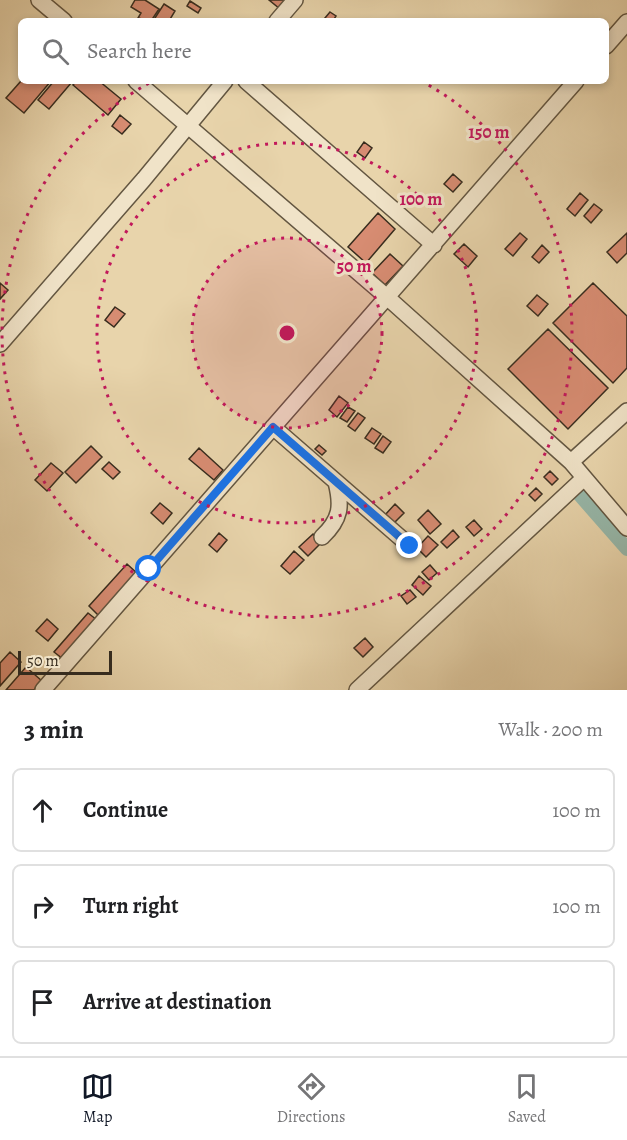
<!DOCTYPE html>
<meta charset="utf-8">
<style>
body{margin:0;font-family:Alegreya,serif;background:#f6f6f6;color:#202124}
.scale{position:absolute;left:18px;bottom:15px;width:94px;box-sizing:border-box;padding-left:6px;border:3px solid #372c1e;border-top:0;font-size:16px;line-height:21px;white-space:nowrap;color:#372c1e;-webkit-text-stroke:4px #f0e3c8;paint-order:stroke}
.stop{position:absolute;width:18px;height:18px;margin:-14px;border:4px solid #1a73e8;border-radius:50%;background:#fff}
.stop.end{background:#1a73e8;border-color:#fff;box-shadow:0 2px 6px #0008}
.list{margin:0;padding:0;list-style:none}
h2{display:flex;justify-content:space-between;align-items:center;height:78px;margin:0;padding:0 24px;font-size:26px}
h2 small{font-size:20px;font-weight:400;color:#757577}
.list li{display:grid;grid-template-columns:39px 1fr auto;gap:18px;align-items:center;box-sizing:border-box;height:84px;margin:0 12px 12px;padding:0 12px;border:2px solid #e0e0e0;border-radius:9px}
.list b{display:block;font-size:22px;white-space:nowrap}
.list em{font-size:20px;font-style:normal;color:#757577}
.icon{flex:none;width:33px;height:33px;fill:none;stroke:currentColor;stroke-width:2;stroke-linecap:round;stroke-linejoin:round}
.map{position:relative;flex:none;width:627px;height:690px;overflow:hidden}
.search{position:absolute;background:#fff;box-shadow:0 3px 9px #0003;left:18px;right:18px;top:18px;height:66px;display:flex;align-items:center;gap:15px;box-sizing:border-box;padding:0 21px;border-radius:9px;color:#757577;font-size:22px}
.sheet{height:366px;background:#fff}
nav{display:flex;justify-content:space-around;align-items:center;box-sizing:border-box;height:84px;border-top:2px solid #e0e0e0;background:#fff;font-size:16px;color:#757577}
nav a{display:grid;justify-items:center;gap:3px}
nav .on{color:#111827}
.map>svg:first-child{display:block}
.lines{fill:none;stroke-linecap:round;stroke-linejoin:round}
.canal{stroke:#97b8aa;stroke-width:14}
.building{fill:#d78c72;stroke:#372c1e;stroke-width:1.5}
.minor-casing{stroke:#635641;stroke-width:18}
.minor{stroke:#f0e3c8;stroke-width:15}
.route{stroke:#1a73e8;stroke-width:8}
.ring{fill:none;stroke:#c2185b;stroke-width:3;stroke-dasharray:3 6}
.centre{fill:#c2185b;stroke:#f0e3c8;stroke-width:3}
.ring-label{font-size:18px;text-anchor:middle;font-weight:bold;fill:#c2185b;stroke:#f0e3c8;stroke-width:6;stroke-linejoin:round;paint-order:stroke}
</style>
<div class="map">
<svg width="627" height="690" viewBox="0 0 627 690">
<rect width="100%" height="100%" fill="#e8d4ab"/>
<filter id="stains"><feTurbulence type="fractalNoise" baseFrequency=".00333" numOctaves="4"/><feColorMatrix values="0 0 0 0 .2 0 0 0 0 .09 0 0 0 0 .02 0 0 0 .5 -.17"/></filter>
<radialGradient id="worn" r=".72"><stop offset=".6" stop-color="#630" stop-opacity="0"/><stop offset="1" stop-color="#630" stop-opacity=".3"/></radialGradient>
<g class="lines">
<!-- canal -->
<path class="canal" d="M578,493L627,549"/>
</g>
<!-- building -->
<path class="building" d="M135,0H145L159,9L151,21L138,18L141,13L131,7Z
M269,0H287L280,9Z
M190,1L201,8L198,13L187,6Z
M164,4L175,11L169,21H153Z
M330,12L336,16L333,21L325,18Z
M21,81H51L24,113L6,98Z
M54,81L72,82L49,109L38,100Z
M76,81H99L121,99L108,115L73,85Z
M120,115L131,124L122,134L112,126Z
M364,142L372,148L365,158L357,152Z
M453,174L462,182L453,192L444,184Z
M580,193L588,200L575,216L567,209Z
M594,204L602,210L591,223L584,216Z
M378,213L395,229L366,263L348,247Z
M520,233L527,239L513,256L505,249Z
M627,233V253L617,263L607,252Z
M464,244L477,256L468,267L454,254Z
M542,245L549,252L539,263L532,257Z
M390,254L403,266L385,285L372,273Z
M0,283L8,290L0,299Z
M593,283L627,316V368L613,383L553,323Z
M537,295L548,304L538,316L527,306Z
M115,307L125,314L114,327L105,320Z
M548,329L608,388L568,429L508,369Z
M339,396L348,403L337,417L329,410Z
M348,407L355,411L347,422L340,418Z
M358,413L365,418L355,431L348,426Z
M372,428L381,434L374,444L365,438Z
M383,436L391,442L383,453L375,448Z
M319,445L326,451L322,455L315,449Z
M91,446L102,457L76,483L65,472Z
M199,448L223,470L214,480L189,459Z
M109,462L120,472L113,479L102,469Z
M51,463L63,473L47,491L35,480Z
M550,471L558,479L552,485L544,477Z
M536,488L542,494L535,501L529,495Z
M160,503L172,513L163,524L151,513Z
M395,504L404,513L394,523L385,515Z
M428,510L441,524L430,534L418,520Z
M474,520L482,529L474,536L466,527Z
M453,530L459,537L447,548L441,542Z
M219,533L227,540L217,552L209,545Z
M313,534L321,543L308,556L299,547Z
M428,536L438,545L426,557L417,548Z
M294,551L304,560L290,574L281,566Z
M127,564L138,574L99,616L89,606Z
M430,565L437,573L429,580L422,572Z
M419,576L431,586L423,595L412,585Z
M410,590L416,597L407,604L401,596Z
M88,613L97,620L63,659L54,652Z
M47,619L58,629L48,641L36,631Z
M365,638L373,647L363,657L354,648Z
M10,652L21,662L0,686V663Z
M26,667L42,681L34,690H6Z"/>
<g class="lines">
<defs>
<path id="minor" d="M39,0L64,21
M277,21L295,0
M606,46L627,22
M136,81L388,298L571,462L627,528
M246,81L434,245
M0,344L144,179L225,81
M273,427L410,546
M571,462L627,411
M322,537C341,519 342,506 336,482
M43,690L576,81
M357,690L584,478"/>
</defs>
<!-- minor casing -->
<use href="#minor" class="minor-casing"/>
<!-- minor -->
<use href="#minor" class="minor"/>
</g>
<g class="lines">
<!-- route -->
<path class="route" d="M149,569L273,427L410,546"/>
</g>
<!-- distance rings -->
<circle cx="287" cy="333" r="95" fill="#c2185b" fill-opacity=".12"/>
<g class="ring">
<circle cx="287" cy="333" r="95"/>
<circle cx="287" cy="333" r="190"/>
<path d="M421 81A285 285 0 1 1 153 81"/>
</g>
<circle cx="287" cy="333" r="9" class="centre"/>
<g class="ring-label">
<text x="489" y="138">150 m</text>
<text x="421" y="205">100 m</text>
<text x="354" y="272">50 m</text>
</g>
<rect width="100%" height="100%" filter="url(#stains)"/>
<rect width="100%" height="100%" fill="url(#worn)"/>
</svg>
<div class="scale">50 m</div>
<div class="stop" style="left:149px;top:569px"></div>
<div class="stop end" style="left:410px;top:546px"></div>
<div class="search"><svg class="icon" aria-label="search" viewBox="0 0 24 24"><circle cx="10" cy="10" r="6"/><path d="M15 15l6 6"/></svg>Search here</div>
</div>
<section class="sheet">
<h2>3 min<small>Walk · 200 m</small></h2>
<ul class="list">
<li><svg class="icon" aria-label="ahead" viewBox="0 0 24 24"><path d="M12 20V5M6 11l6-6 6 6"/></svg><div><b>Continue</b></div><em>100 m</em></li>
<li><svg class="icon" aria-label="right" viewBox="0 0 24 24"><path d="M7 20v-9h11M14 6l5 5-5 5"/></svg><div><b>Turn right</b></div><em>100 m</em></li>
<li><svg class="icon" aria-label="arrive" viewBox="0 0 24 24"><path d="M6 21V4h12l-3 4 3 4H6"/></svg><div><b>Arrive at destination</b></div></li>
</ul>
</section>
<nav>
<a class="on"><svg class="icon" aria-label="map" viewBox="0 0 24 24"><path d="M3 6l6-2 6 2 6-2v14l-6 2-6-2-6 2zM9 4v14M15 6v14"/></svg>Map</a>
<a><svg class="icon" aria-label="directions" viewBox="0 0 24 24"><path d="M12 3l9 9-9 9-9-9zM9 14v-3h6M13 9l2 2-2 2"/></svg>Directions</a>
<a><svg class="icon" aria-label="saved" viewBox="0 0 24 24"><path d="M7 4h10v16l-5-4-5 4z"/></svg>Saved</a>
</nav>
